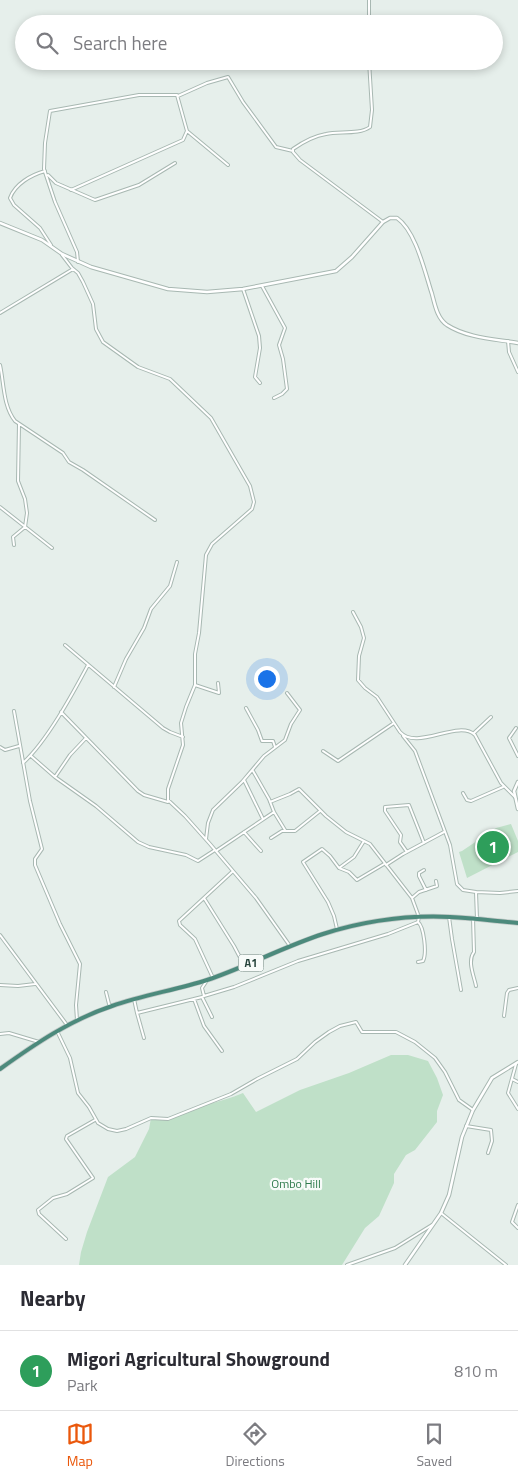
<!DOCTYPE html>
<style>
body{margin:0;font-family:"Titillium Web",sans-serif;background:#f2f2f3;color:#2b2b33}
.you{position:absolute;left:266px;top:678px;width:18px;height:18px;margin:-12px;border:4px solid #fff;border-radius:50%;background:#1a73e8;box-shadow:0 0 0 8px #1a73e833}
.badge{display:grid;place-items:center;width:32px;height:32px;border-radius:50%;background:#ea580c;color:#fff;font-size:16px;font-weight:700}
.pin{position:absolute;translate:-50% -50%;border:2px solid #fff;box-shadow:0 1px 5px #0006}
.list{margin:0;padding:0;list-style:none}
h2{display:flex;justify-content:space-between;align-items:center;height:65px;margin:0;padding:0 20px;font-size:21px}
h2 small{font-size:16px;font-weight:400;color:#7c7c81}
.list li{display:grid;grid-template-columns:32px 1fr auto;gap:15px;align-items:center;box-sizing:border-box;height:80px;padding:0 20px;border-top:1px solid #e1e1e2}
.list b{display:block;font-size:19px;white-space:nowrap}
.list p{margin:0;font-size:16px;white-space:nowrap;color:#7c7c81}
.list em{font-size:16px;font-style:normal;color:#7c7c81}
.icon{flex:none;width:28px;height:28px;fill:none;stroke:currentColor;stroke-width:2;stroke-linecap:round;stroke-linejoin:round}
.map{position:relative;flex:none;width:518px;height:1265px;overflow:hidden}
.search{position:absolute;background:#fff;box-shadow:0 2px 8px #0003;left:15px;right:15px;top:15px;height:55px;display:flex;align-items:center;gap:12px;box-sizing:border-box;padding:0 18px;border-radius:28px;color:#7c7c81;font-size:19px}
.sheet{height:145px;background:#fff}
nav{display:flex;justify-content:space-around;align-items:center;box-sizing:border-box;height:70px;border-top:1px solid #e1e1e2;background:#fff;font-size:14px;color:#7c7c81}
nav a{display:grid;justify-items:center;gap:2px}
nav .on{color:#ea580c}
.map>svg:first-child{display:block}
.green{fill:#bfe0c8}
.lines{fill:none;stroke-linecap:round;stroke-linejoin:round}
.minor-casing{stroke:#a8b8b2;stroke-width:4}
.tertiary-casing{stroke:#a8b8b2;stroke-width:4.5}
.trunk-casing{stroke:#c2cac8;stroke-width:5.5}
.minor{stroke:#fff;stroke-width:2}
.tertiary{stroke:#fff;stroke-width:2.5}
.trunk{stroke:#4c8a7c;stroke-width:4}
.labels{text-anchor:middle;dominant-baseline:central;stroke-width:4.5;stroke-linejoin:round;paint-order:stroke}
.shield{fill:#f7fbf9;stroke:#637a73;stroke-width:1}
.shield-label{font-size:11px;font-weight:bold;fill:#24423a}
.park-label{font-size:12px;fill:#2d7a4b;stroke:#f7fbf9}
</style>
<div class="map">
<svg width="518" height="1265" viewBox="0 0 518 1265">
<rect width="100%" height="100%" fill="#e6efeb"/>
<!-- green -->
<path class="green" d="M511,824L518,841V852L467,878L459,852L462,851L496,828Z
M391,1055H408L428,1061L437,1078L443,1095L437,1111V1122L415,1150L406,1155L394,1174V1183L379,1216L365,1228L342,1265H79L81,1252L87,1232L108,1177L135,1157L149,1129L151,1118C172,1120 189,1110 209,1104C220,1101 231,1098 243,1093L256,1112L300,1090L349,1073Z"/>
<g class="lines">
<defs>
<path id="minor" d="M369,24V0
M369,61L372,110L370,127C359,135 339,131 326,134C314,136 303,142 293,149V152L300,160L383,222
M369,64L374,61
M178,96L207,83L228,77L243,102L276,147L293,151
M45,171C31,175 15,184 10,198L14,205L40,228L51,245
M48,175L56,183L95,200L139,185L175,163
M71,190L183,140L187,131
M62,255L72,268L78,273L83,282L93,304L96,329L103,342L138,367L170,379L211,418L250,486L254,502L252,509L212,544L206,555L199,633L195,654V685L186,707L181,723L183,745L168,789V800L185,816L210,844L256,898L290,946
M78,262L77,252L55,202L44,169L45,143L50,111L139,95H177L187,131L228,165
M262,286L285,328L279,345L283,359L287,389L282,394L274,398
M243,289L259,336L260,348L255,377L260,383
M0,313L73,269
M508,341L509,352L518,372
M0,365C4,383 3,406 15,421L63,453L69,462L83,470L155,520
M0,507L52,548
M14,545L13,537L25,527L27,513L25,499L18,481L19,424
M353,612L361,627L364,638L359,656L358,680L365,688L377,697L400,732C417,751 458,719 475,735L501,783L515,797
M65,645L163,728L170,732L183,737
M195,685L219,693L218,683
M114,687L126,659L144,628L151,609L170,586L177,562
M246,708L258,730L262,741H273L275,747
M14,711L30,801L42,849L35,859V865L60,924L80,964L76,1005L77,1020
M61,712L138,791L144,795L168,802
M516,728L509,738L518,756
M474,733L491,717
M403,736L415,751L450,845L457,884L463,890L476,892L477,919
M0,747L5,750L19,746
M323,751L338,761L394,723
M31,756L55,777L70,755L86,738
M23,763C47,741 72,695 88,665
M253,771L269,799L274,812L285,830
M55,777L96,806L138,842L149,847L186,855L198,861L215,850
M244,780L263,819
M463,793L467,800L471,801L503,787
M244,832L261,851
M271,838L282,831H295L320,811
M206,839L208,823L213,810L242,782L264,756L285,740L291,724L300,710L287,693
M216,851L274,812
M407,852L400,842L401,835L385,811V807L409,805L424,843
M386,865L403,854L444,832
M339,868L354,857L364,841
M424,870L419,873V876L426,890
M476,892L500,893L518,891
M204,898L234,946L244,965
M412,898L419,892L437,886L436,881
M449,917L452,939L461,990
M473,918L474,952C467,961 474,976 476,986
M337,929L334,916L328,902L303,862L322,849L330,856L339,868L349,872L357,880L384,864
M0,935L67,1025
M418,962L423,961C427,953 424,927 418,922
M213,978L195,939L180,925L179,921L232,872
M206,982L202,988L204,996L202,997L212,1017
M0,985L18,986L35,984
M106,992L109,1004L112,1006
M204,996L234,987L298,961L388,934L418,922L419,917L412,898L370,844L346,832L326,816L299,789L290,794L270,802
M134,999L137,1013
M194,999L204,1026L222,1051
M504,1016L507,993L509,990L518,988
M57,1031L70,1058L78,1093L89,1107L98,1123L108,1129L117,1131L126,1129L151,1118L168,1119L231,1094L257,1079L297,1059L315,1042L329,1032L340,1026L356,1022L362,1032H396L415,1042L435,1058L445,1072L459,1100L473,1110
M0,1034L9,1033L39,1042
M144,1038L137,1013L202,997
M516,1064L508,1093L518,1109
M512,1079L518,1082
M466,1126L491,1130L492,1141L488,1153
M518,1205L512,1222L518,1228
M441,1213L506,1265
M66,1239L39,1214L38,1210L53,1198L67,1194L93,1178L66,1139L67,1136L95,1120
M347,1265L395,1248L432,1225"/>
<path id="tertiary" d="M0,223L42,240L62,254L91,267L168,289L207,292L243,289L336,271L352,257L383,222L390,218H397C416,231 425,273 432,294C435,305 437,318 447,325C467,338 495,339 518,343
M518,782L514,791L518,809
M405,1265L441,1213L449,1195L462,1137L473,1110L492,1078L518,1062"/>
<path id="trunk" d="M0,1069C35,1044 70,1020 112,1006C143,995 176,990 207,980C246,967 283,947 323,934C364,921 408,915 450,917C473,918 495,921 518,923"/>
</defs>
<!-- minor casing -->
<use href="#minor" class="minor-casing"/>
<!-- tertiary casing -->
<use href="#tertiary" class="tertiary-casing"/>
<!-- trunk casing -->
<use href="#trunk" class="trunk-casing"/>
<!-- minor -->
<use href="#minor" class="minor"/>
<!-- tertiary -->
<use href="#tertiary" class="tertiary"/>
<!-- trunk -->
<use href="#trunk" class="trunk"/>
</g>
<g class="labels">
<!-- shield labels -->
<rect class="shield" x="238.5" y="954.5" width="25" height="17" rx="4"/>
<g class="shield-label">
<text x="251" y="963">A1</text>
</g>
<!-- park labels -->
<g class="park-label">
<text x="296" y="1183">Ombo Hill</text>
</g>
</g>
</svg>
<div class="you"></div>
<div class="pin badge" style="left:493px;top:847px;background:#2e9e5b">1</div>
<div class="search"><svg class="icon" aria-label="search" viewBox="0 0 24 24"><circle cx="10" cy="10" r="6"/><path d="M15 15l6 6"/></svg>Search here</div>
</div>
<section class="sheet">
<h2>Nearby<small></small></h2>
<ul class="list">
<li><span class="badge" style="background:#2e9e5b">1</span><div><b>Migori Agricultural Showground</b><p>Park</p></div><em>810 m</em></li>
</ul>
</section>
<nav>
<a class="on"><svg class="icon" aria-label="map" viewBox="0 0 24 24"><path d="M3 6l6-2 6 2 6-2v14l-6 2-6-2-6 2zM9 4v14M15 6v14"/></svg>Map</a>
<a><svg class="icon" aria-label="directions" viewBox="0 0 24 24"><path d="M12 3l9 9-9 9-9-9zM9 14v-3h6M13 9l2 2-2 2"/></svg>Directions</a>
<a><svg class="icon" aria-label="saved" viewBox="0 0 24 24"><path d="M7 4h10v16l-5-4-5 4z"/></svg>Saved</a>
</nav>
